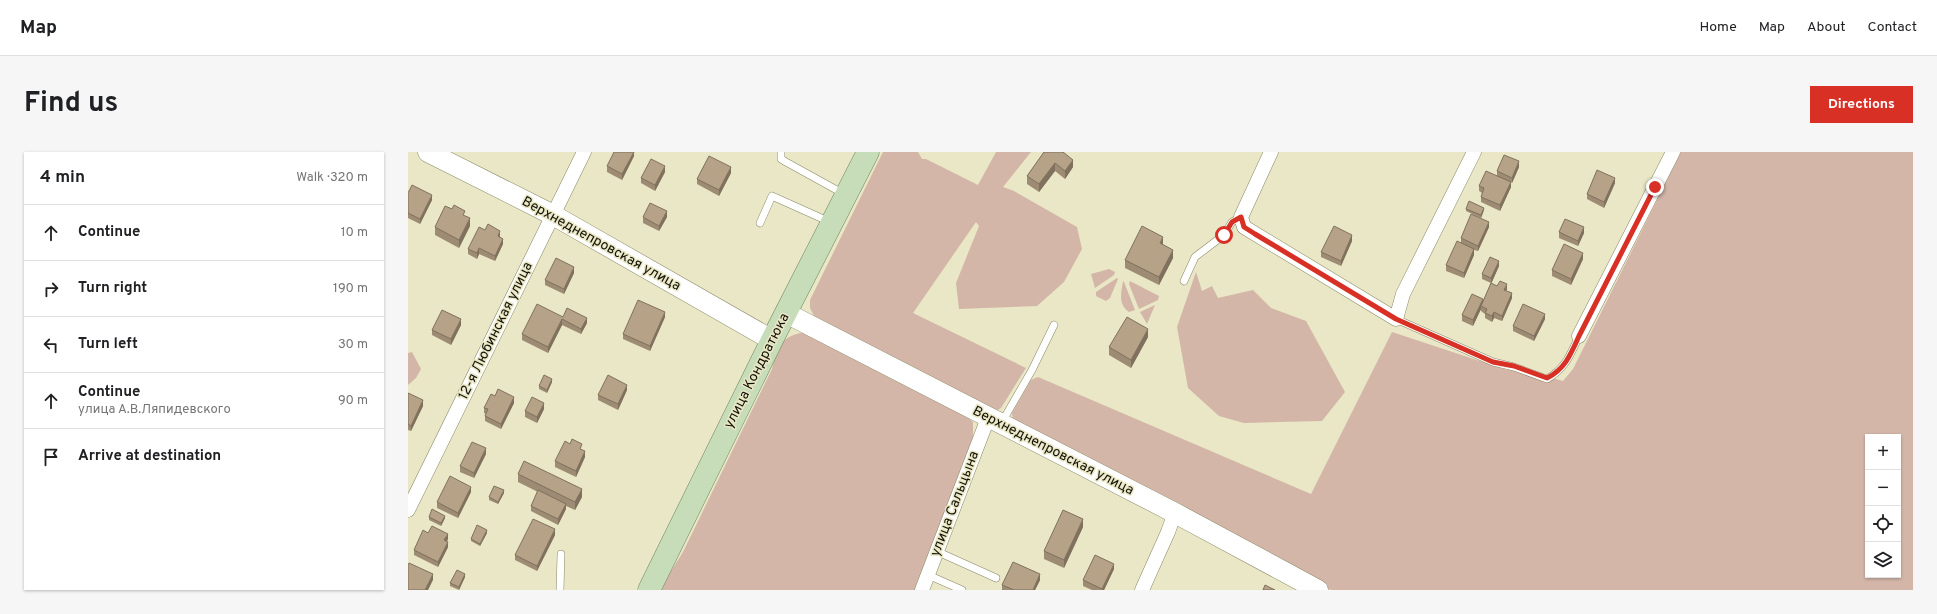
<!DOCTYPE html>
<meta charset="utf-8">
<style>
body{margin:0;font-family:Overpass,sans-serif;background:#f6f6f6;color:#202124}
.controls{position:absolute;right:12px;bottom:12px;display:grid;overflow:hidden;border-radius:0px;box-shadow:0 1px 3px #0004}
.controls button{width:36px;height:36px;display:grid;place-items:center;padding:0;border:0;border-bottom:1px solid #e0e0e0;background:#fff;color:#202124;font:20px sans-serif}
.stop{position:absolute;width:12px;height:12px;margin:-9px;border:3px solid #d93025;border-radius:50%;background:#fff}
.stop.end{background:#d93025;border-color:#fff;box-shadow:0 1px 4px #0008}
.list{margin:0;padding:0;list-style:none}
h2{display:flex;justify-content:space-between;align-items:center;height:52px;margin:0;padding:0 16px;font-size:17px}
h2 small{font-size:13px;font-weight:400;color:#757577}
.list li{display:grid;grid-template-columns:26px 1fr auto;gap:12px;align-items:center;box-sizing:border-box;height:56px;padding:0 16px;border-top:1px solid #e0e0e0}
.list b{display:block;font-size:15px;white-space:nowrap}
.list p{margin:0;font-size:13px;white-space:nowrap;color:#757577}
.list em{font-size:13px;font-style:normal;color:#757577}
.icon{flex:none;width:22px;height:22px;fill:none;stroke:currentColor;stroke-width:2;stroke-linecap:round;stroke-linejoin:round}
.map{position:relative;flex:none;width:1505px;height:438px;overflow:hidden;border-radius:0px}
header{display:flex;align-items:center;gap:24px;box-sizing:border-box;height:56px;padding:0 20px;background:#fff;border-bottom:1px solid #e0e0e0}
header strong{font-size:19px}
nav{display:flex;gap:22px;margin-inline-start:auto;font-size:14px}
.intro{display:flex;align-items:center;justify-content:space-between;box-sizing:border-box;height:96px;padding:0 24px}
h1{margin:0;font-size:28px}
.button{padding:10px 18px;border-radius:0px;background:#d93025;color:#fff;font-size:14px;font-weight:700}
main{display:flex;gap:24px;padding:0 24px}
aside{flex:1;background:#fff;border-radius:0px;box-shadow:0 1px 3px #0004}
.map>svg:first-child{display:block}
.green{fill:#d3b6a8;fill-rule:evenodd}
.lines{fill:none;stroke-linecap:round;stroke-linejoin:round}
.lane-casing{stroke:#898767;stroke-width:8}
.street-casing{stroke:#898767;stroke-width:15}
.secondary-casing{stroke:#898767;stroke-width:21}
.primary-casing{stroke:#70875c;stroke-width:23}
.lane{stroke:#fff;stroke-width:7}
.street{stroke:#fff;stroke-width:14}
.secondary{stroke:#fff;stroke-width:20}
.primary{stroke:#c7ddb9;stroke-width:22}
.wall{fill:#9d8b73}
.shaded-wall{fill:#7f715e}
.building{fill:#b6a286;stroke:#7f715e}
.route{stroke:#d93025;stroke-width:5}
.labels{text-anchor:middle;dominant-baseline:central;stroke-width:3;stroke-linejoin:round;paint-order:stroke}
.street-label{font-size:14px;fill:#131207;stroke:#e9e7c5}
</style>
<header>
<strong>Map</strong>
<nav><a>Home</a><a>Map</a><a>About</a><a>Contact</a></nav>
</header>
<div class="intro"><h1>Find us</h1><a class="button">Directions</a></div>
<main>
<aside>
<h2>4 min<small>Walk · 320 m</small></h2>
<ul class="list">
<li><svg class="icon" aria-label="ahead" viewBox="0 0 24 24"><path d="M12 20V5M6 11l6-6 6 6"/></svg><div><b>Continue</b></div><em>10 m</em></li>
<li><svg class="icon" aria-label="right" viewBox="0 0 24 24"><path d="M7 20v-9h11M14 6l5 5-5 5"/></svg><div><b>Turn right</b></div><em>190 m</em></li>
<li><svg class="icon" aria-label="left" viewBox="0 0 24 24"><path d="M17 20v-9H6M10 6l-5 5 5 5"/></svg><div><b>Turn left</b></div><em>30 m</em></li>
<li><svg class="icon" aria-label="ahead" viewBox="0 0 24 24"><path d="M12 20V5M6 11l6-6 6 6"/></svg><div><b>Continue</b><p>улица А.В.Ляпидевского</p></div><em>90 m</em></li>
<li><svg class="icon" aria-label="arrive" viewBox="0 0 24 24"><path d="M6 21V4h12l-3 4 3 4H6"/></svg><div><b>Arrive at destination</b></div></li>
</ul>
</aside>
<div class="map">
<svg width="1505" height="438" viewBox="0 0 1505 438">
<rect width="100%" height="100%" fill="#e9e7c5"/>
<!-- green -->
<path class="green" d="M475,0H510L514,7H518L570,33L588,0H623L595,35L606,39L669,75L674,97L656,130L629,154L551,157L548,131L571,74L568,70L505,161L618,216L593,256L588,259H581L406,164L402,156V148Z
M1273,0H1505V438H923L605,270L604,261L623,228L630,225L903,342L984,180L1099,218L1120,219L1155,229L1165,217ZM1460,285H1490V423H1460Z
M701,117L707,120L706,123L687,136L683,122Z
M788,120L794,139L804,134L810,146L845,138L863,156L898,169L937,240L914,269L836,271L811,264L780,236L769,175Z
M709,126L710,127L702,146L698,149L688,144V140Z
M715,129L716,130L727,158L721,160C710,152 713,142 715,129Z
M722,129L751,144L750,148L731,157L721,132Z
M747,153L739,172L732,160Z
M398,180L556,262L565,270V286L508,438H251L275,400L364,217C370,193 373,184 398,180Z
M4,200L13,217L8,226L0,233V201Z"/>
<g class="lines">
<defs>
<path id="lane" d="M373,0V7L378,10L436,42
M352,71L364,44L422,70
M776,129L787,105L816,83L824,70L833,65
M988,167L1085,210L1106,215L1139,227C1157,217 1163,202 1171,184
M594,270L624,218L646,173
M528,399L588,426
M520,423L554,438
M152,438L153,402"/>
<path id="street" d="M863,0L833,65L836,75L988,167L995,142L1066,0
M1171,184L1265,0
M0,358L176,0
M514,438L580,266
M734,438L760,380L767,361"/>
<path id="secondary" d="M20,0L145,63L364,188
M378,161L767,361L910,438"/>
<path id="primary" d="M241,438L364,188L460,0"/>
</defs>
<!-- lane casing -->
<use href="#lane" class="lane-casing"/>
<!-- street casing -->
<use href="#street" class="street-casing"/>
<!-- secondary casing -->
<use href="#secondary" class="secondary-casing"/>
<!-- primary casing -->
<use href="#primary" class="primary-casing"/>
<!-- lane -->
<use href="#lane" class="lane"/>
<!-- street -->
<use href="#street" class="street"/>
<!-- secondary -->
<use href="#secondary" class="secondary"/>
<!-- primary -->
<use href="#primary" class="primary"/>
</g>
<!-- wall -->
<path class="wall" d="M226,0V4L214,28L199,20V14Z
M636,0L665,15L657,27L647,19L631,40L619,32V24Z
M1111,15L1104,31L1103,30V35L1092,59L1073,50V45L1074,41L1071,39V34L1089,24V19Z
M257,20L247,39L233,31V26Z
M323,21L311,44L289,32V27Z
M1207,31L1196,56L1179,47V42Z
M0,41L24,48L12,72L0,66Z
M1058,57L1076,58L1073,66L1058,59Z
M57,64L62,74L51,96L27,83V75Z
M235,65H259L251,79L235,71Z
M1081,75L1070,99L1066,98V103L1056,126L1038,119V113L1053,91V86Z
M77,78L92,84V85L95,92L87,109L71,102L69,107L60,102V97Z
M1151,80L1176,81L1170,94L1151,86Z
M944,89L933,114L913,105V100Z
M765,106L751,133L717,116V108Z
M1175,107L1163,133L1144,124V118Z
M1091,114L1083,132L1089,134L1099,137L1098,139L1104,146L1094,169L1086,166L1084,170L1077,166V162L1073,159V157L1065,174L1054,169V163L1075,149L1083,131L1074,127V122Z
M166,121L156,142L137,133V128Z
M155,165L179,171L173,182L154,173L140,201L114,188V182Z
M257,165L242,199L215,187V182Z
M1137,167L1126,189L1105,179V174Z
M53,173L43,193L24,183V178Z
M740,185L723,216L701,203V195Z
M144,230L139,241L131,237V234Z
M219,238L210,258L190,248V243Z
M0,241L15,254L3,279L0,278Z
M106,251L93,277L77,269V264L78,262L76,261V256Z
M136,257L129,271L117,265V259Z
M174,298L177,305L168,325L147,315V309Z
M78,302L66,326L52,320V314Z
M110,322L174,345L167,358L158,354V357L150,373L123,359V354L130,340L110,330Z
M63,340L50,366L29,356V350Z
M96,341L90,352L81,348V345Z
M21,365L37,366L33,374L21,368Z
M675,375L656,416L636,407V399Z
M20,381L40,387L39,389L40,395L30,415L6,403V398Z
M79,381L72,394L63,389V387Z
M147,383L129,419L107,408V403Z
M706,417L696,438H684L675,434V428Z
M57,425L51,438L42,434V431Z
M632,428L627,438H594V433Z"/>
<!-- shaded-wall -->
<path class="shaded-wall" d="M226,0V4L214,28V22Z
M665,8V15L657,27V19Z
M1111,9V15L1104,31V26Z
M647,11V19L631,40V32Z
M257,14V20L247,39V33Z
M323,15V21L311,44V38Z
M1207,26V31L1196,56V50Z
M1103,30V35L1092,59V53Z
M24,43V48L12,72V67Z
M1076,56V58L1073,66V63Z
M259,59V65L251,79V74Z
M62,66V74L51,96V88Z
M1081,70V75L1070,99V94Z
M1176,75V81L1170,94V89Z
M92,79V84L90,90V84Z
M944,83V89L933,114V109Z
M755,85V93L752,91Z
M95,87V92L87,109V104Z
M71,96V102L69,107V101Z
M1066,97V103L1056,126V121Z
M765,98V106L751,133V125Z
M1175,101V107L1163,133V127Z
M1091,109V114L1083,132V126Z
M166,115V121L156,142V137Z
M1099,132V137L1096,143V138Z
M1104,141V146L1094,169V164Z
M1075,147V152L1073,154V157L1065,174V168Z
M257,160V165L242,199V194Z
M1086,160V166L1084,170V164Z
M1137,162V167L1126,189V184Z
M179,166V171L173,182V177Z
M53,167V173L43,193V187Z
M154,167V173L140,201V195Z
M740,177V185L723,216V208Z
M144,227V230L139,241V238Z
M219,233V238L210,258V252Z
M106,245V251L93,277V272Z
M15,248V254L3,279V274Z
M136,251V257L129,271V265Z
M78,296V302L66,326V321Z
M177,299V305L168,325V319Z
M63,335V340L50,366V361Z
M174,337V345L167,358V350Z
M96,338V341L90,352V350Z
M158,352V357L150,373V367Z
M37,364V366L33,374V371Z
M675,367V375L656,416V408Z
M147,377V383L129,419V414Z
M79,378V381L72,394V392Z
M40,382V387L36,394V388Z
M40,390V395L30,415V410Z
M706,412V417L696,438H694Z
M25,422V428L20,438H17Z
M57,422V425L51,438V435Z
M632,422V428L627,438H625Z"/>
<!-- building -->
<path class="building" d="M206,0H226L214,22L199,14Z
M636,0H655L665,8L657,19L647,11L631,32L619,24Z
M1096,3L1111,9L1104,26L1089,19Z
M301,4L323,15L311,38L289,27Z
M243,7L257,14L247,33L233,26Z
M1189,18L1207,26L1196,50L1179,42Z
M1078,19L1103,30L1092,53L1073,45L1076,36L1071,34Z
M4,33L24,43L12,67L0,61V41Z
M1061,49L1076,56L1073,63L1058,57Z
M242,51L259,59L251,74L235,65Z
M46,53L57,59L55,63L62,66L51,88L27,75L37,54L44,57Z
M1063,62L1081,70L1070,94L1053,86Z
M1157,67L1176,75L1170,89L1151,80Z
M80,72L92,79L90,84L95,87L87,104L71,96L69,101L60,97L71,75L77,78Z
M734,74L755,85L752,91L765,98L751,125L717,108Z
M926,74L944,83L933,109L913,100Z
M1049,89L1066,97L1056,121L1038,113Z
M1156,92L1175,101L1163,127L1144,118Z
M1082,105L1091,109L1083,126L1074,122Z
M148,106L166,115L156,137L137,128Z
M1092,129L1099,132L1096,138L1104,141L1094,164L1086,160L1084,164L1077,161L1079,157L1073,154L1083,131L1089,134Z
M1064,142L1075,147L1065,168L1054,163Z
M230,148L257,160L242,194L215,182Z
M129,152L155,165L159,156L179,166L173,177L154,167L140,195L114,182Z
M1115,152L1137,162L1126,184L1105,174Z
M34,158L53,167L43,187L24,178Z
M719,165L740,177L723,208L701,195Z
M136,223L144,227L139,238L131,234Z
M200,223L219,233L210,252L190,243Z
M90,237L106,245L93,272L77,264L80,257L76,256L83,242L87,244Z
M0,241L15,248L3,274L0,272Z
M124,245L136,251L129,265L117,259Z
M164,287L174,292L172,297L177,299L168,319L147,309L157,289L162,292Z
M64,290L78,296L66,321L52,314Z
M116,309L174,337L167,350L110,322Z
M42,324L63,335L50,361L29,350Z
M86,334L96,338L90,350L81,345Z
M130,338L158,352L150,367L123,354Z
M24,357L37,364L33,371L21,365Z
M655,358L675,367L656,408L636,399Z
M125,367L147,377L129,414L107,403Z
M69,373L79,378L72,392L63,387Z
M24,374L40,382L36,388L40,390L30,410L6,398L15,378L20,381Z
M687,403L706,412L694,437L675,428Z
M605,410L632,422L625,438H606L594,433Z
M1,411L25,422L17,438H0V413Z
M49,418L57,422L51,435L42,431Z
M857,433L867,438H855Z"/>
<g class="lines">
<!-- route -->
<path class="route" d="M816,83L824,70L833,65L836,75L847,82L988,167L1085,210L1106,214L1139,226C1157,217 1163,202 1171,184L1247,35"/>
</g>
<g class="labels">
<!-- street labels -->
<g class="street-label">
<text transform="translate(193 92) rotate(29)">Верхнеднепровская улица</text>
<text transform="translate(88 179) rotate(-64)">12-я Любинская улица</text>
<text transform="translate(349 219) rotate(-63)">улица Кондратюка</text>
<text transform="translate(645 299) rotate(27)">Верхнеднепровская улица</text>
<text transform="translate(547 352) rotate(-69)">улица Сальцына</text>
</g>
</g>
</svg>
<div class="controls">
<button>+</button>
<button>−</button>
<button><svg class="icon" aria-label="locate" viewBox="0 0 24 24"><circle cx="12" cy="12" r="6"/><path d="M12 2v4M12 18v4M2 12h4M18 12h4"/></svg></button>
<button><svg class="icon" aria-label="layers" viewBox="0 0 24 24"><path d="M12 4l9 5-9 5-9-5zM3 14l9 5 9-5"/></svg></button>
</div>
<div class="stop" style="left:816px;top:83px"></div>
<div class="stop end" style="left:1247px;top:35px"></div>
</div>
</main>
